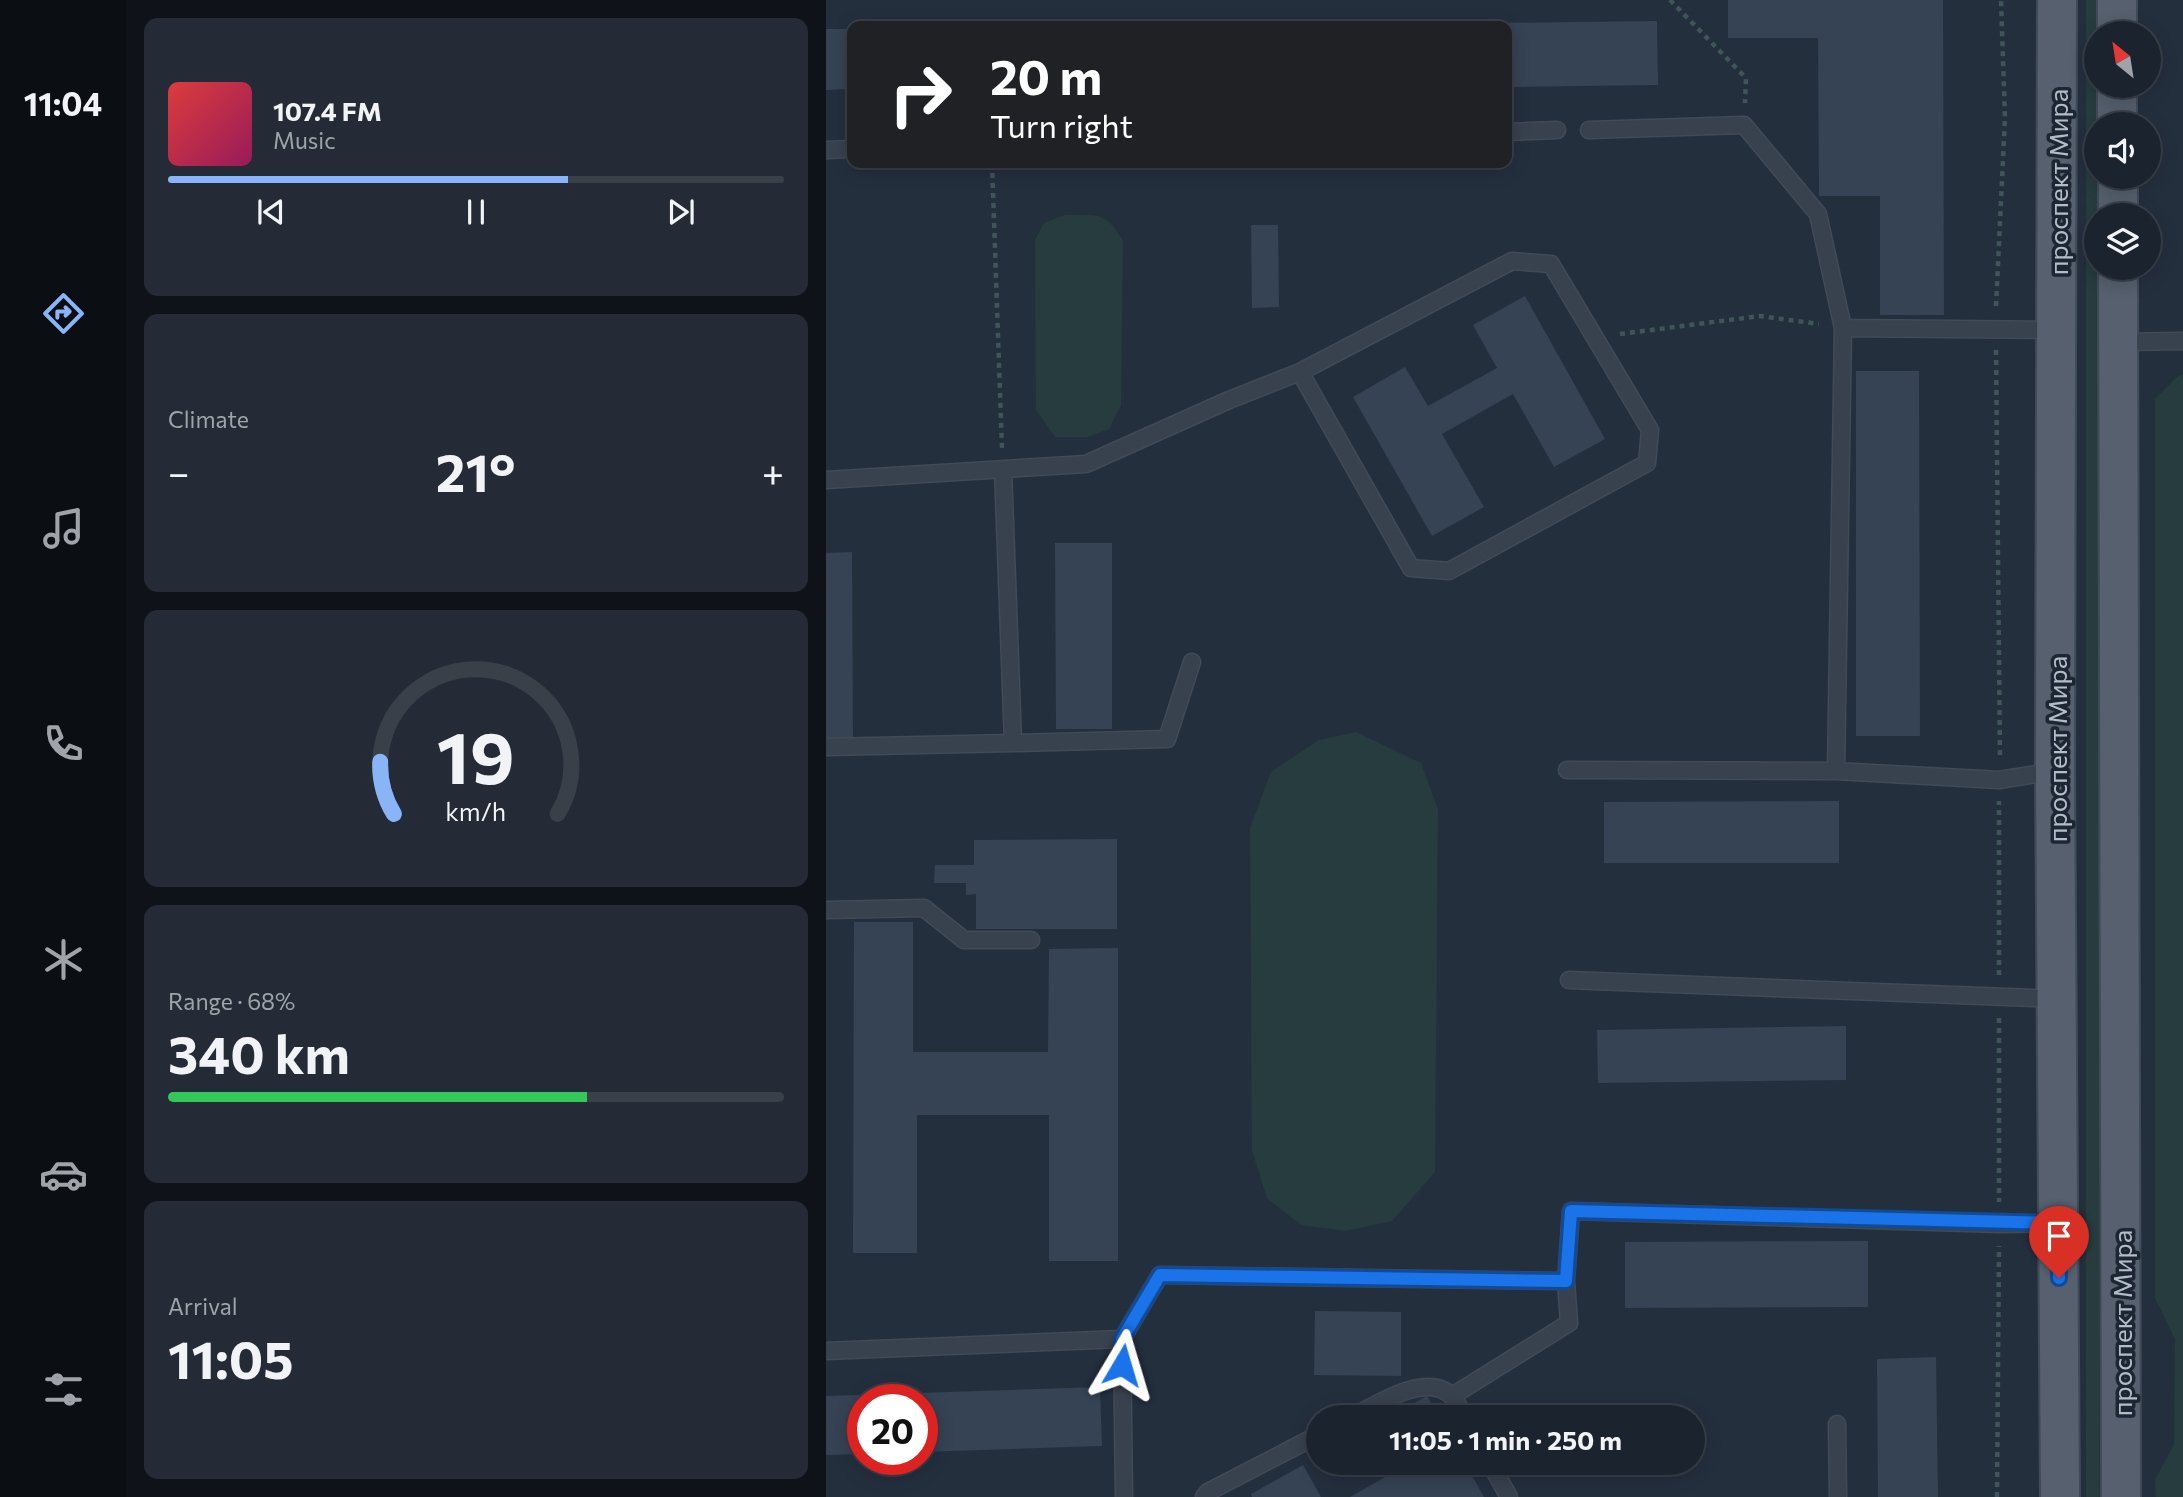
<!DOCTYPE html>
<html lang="en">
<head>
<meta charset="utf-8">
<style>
	:root { --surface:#1b232e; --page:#242b36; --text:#f1f3f6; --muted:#a0a4aa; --line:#39404a; --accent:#8ab4f8 }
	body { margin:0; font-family:Commissioner,sans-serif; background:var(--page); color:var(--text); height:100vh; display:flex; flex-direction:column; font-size:26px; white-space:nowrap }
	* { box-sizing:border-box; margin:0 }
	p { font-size:23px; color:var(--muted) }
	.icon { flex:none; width:38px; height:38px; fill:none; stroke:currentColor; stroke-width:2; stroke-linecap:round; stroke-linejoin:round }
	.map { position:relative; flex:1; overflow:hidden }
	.drawer { display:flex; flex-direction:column; gap:18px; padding:18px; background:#0f1319; width:700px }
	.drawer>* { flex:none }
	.hud { position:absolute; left:21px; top:21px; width:665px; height:147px; border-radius:14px; box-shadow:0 4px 18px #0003,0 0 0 2px var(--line); background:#202124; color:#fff; overflow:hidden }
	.needle { width:46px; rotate:330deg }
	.buttons { position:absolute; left:1258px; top:21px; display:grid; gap:14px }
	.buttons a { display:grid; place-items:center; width:77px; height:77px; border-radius:50%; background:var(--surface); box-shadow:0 4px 18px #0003,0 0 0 2px var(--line); font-size:35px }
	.speed { position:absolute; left:21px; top:1384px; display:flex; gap:14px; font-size:35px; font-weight:700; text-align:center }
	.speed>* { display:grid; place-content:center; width:91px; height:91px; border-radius:50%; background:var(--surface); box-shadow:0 4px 18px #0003,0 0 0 2px var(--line); line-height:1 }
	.speed .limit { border:10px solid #d22; background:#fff; color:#111 }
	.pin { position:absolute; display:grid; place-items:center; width:60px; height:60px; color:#fff; margin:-72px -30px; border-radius:50% 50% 50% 0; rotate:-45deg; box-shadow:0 0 7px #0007 }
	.pin .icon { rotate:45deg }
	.me { position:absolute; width:77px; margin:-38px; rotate:7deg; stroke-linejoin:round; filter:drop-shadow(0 0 5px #0008) }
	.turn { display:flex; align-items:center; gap:24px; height:147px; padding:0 28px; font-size:32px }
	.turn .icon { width:91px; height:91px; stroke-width:2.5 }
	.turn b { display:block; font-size:49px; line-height:60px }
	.big { font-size:52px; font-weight:700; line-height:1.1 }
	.drawer .tile { flex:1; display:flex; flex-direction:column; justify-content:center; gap:10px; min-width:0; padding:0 24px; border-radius:14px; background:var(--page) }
	.drawer .dial { align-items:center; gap:0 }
	.dial svg { height:182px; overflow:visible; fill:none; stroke:var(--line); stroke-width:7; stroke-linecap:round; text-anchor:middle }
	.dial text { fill:var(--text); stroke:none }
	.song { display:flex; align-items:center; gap:21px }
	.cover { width:84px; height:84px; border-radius:10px; background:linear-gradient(135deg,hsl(0 70% 55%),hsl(330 70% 35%)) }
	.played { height:7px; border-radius:4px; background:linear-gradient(90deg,var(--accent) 65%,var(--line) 65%) }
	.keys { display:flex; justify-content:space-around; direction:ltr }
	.heat { display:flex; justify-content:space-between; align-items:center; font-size:38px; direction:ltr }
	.charge { height:10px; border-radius:5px; background:linear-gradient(90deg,#34c759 68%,var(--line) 0) }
	.trip { position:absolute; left:480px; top:1405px; width:399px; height:70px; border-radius:35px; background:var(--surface); box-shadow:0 4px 18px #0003,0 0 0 2px var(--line); font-weight:700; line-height:70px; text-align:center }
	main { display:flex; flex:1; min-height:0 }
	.menu { display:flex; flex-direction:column; width:126px; justify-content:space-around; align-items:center; background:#0b0e12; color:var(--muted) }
	.menu .icon { width:49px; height:49px }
	.menu .current { color:var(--accent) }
	.menu b { font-size:32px; color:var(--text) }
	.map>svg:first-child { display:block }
	.green { fill:#263c3f }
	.building { fill:#364354 }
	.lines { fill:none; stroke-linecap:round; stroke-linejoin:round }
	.service-casing { stroke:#414a57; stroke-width:19 }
	.primary-casing { stroke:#414a57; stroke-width:42 }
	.path { stroke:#3f5557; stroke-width:4.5; stroke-dasharray:5 5; stroke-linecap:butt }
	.service { stroke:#38414e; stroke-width:16 }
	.primary { stroke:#56606e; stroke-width:38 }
	.route-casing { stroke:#114b97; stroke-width:18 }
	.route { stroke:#1a73e8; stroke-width:12 }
	.labels { text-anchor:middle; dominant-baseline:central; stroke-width:7; stroke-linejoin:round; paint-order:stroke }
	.street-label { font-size:26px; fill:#b4bcc9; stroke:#1d2633 }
</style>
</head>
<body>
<main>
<nav class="menu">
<b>11:04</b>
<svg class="icon current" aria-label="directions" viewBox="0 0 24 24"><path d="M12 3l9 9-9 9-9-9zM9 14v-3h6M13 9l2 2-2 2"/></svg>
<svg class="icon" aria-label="music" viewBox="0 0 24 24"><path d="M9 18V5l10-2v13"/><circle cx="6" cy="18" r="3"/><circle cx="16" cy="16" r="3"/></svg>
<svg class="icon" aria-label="phone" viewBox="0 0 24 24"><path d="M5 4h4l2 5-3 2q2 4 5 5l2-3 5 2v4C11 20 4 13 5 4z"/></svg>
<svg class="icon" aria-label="climate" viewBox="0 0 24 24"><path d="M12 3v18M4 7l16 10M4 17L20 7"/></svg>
<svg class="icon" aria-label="car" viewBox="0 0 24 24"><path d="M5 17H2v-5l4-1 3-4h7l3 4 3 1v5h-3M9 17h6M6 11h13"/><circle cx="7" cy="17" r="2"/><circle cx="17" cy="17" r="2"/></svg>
<svg class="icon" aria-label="filters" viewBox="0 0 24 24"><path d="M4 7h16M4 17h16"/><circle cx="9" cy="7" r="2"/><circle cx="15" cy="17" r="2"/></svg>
</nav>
<section class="drawer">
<div class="tile">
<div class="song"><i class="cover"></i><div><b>107.4 FM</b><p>Music</p></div></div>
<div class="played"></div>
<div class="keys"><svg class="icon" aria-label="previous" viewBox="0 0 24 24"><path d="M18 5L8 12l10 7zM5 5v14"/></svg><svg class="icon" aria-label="pause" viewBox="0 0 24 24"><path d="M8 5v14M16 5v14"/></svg><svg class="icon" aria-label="next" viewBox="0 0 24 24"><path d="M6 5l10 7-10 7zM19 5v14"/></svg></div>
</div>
<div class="tile"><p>Climate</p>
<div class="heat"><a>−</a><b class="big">21°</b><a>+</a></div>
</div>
<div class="tile dial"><svg viewBox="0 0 100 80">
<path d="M14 69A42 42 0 1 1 86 69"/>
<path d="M14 69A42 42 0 0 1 8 46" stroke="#8ab4f8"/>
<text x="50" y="56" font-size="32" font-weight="700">19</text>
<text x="50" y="72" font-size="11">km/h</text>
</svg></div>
<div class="tile"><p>Range · 68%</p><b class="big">340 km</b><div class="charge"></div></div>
<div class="tile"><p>Arrival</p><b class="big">11:05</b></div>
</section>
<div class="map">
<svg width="1357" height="1497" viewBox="0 0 1357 1497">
	<rect width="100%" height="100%" fill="#242f3e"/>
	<path class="green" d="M1260 0H1274V33H1270V86H1274V124H1270V177H1274V215H1270V268H1274L1273 1497H1260Z
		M239 215C270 215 280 211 297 241L295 405 283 429 262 437H229L210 410 209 240 218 223Z
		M1357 375V1497H1330L1329 1479 1348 1445 1349 1339 1329 1298V399L1352 376Z
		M530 732 595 763 612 809 609 1172 566 1221 519 1231 475 1225 441 1198 426 1150 424 828 445 772 493 740Z"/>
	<path class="building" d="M902 0H1117L1118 315H1054V196H993L992 38H902Z
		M831 21 832 85 681 87V26H586V24Z
		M0 29H26V89L0 90Z
		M425 225H452L453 307 426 308Z
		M699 296 779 439 728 467 687 394 616 434 658 507 606 536 527 397 579 367 602 406 671 368 647 325Z
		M1030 371H1093L1094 736H1030Z
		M229 543H286V729H230Z
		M26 552 27 744H0V553Z
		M1013 801V863H778V802Z
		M291 839V929H150V894L140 895V883H108L109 865H148V840Z
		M28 922H87V1052H222L223 949 292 948V1261H223V1115H91V1253H27Z
		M1020 1026V1080L772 1083 771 1030Z
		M1042 1241V1307L799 1308V1242Z
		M489 1311 575 1312V1376L488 1375Z
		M1110 1357 1112 1497H1052L1051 1359Z
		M274 1387 276 1446 96 1452V1400H37V1454L0 1455V1396Z
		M601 1396 613 1418H562Z
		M563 1463H639L658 1497H524L568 1472Z
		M477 1465 495 1497H426L425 1494Z"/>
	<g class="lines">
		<g class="service-casing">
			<path id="service" d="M763 130 918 125 992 214 1017 328 1010 771
				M681 132 731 130
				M0 150 26 149
				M1017 328 1230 330
				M1293 342 1357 341
				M0 480 260 464 403 400 474 372 686 261 725 264 824 430 821 463 623 571 585 568 474 372
				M187 743 341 739 366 662
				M0 747 187 743 177 469
				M741 770 1010 771 1173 780 1229 771
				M0 910 98 908 138 940H205
				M743 980 1231 999
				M296 1339 298 1497
				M0 1351 296 1339 334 1275 740 1281 745 1211 1173 1224 1232 1223
				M626 1396 743 1323 740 1281
				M525 1418C549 1405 604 1369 627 1398 632 1403 635 1411 638 1418
				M1011 1424 1012 1497
				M664 1463 683 1497
				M378 1497 382 1492 492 1435"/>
		</g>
		<g class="primary-casing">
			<path id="primary" d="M1231 0 1229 771 1234 1497
				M1291 33V0
				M1291 86V124
				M1292 177V215
				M1292 268 1295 1497"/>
		</g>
		<path class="path" d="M844 0 920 78 919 103
			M166 163 176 449
			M1170 306 1179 118 1175 0
			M794 334 934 316 993 324
			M1170 350 1174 758
			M1173 975V801
			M1173 1018V1202
			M1171 1497 1173 1246"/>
		<use href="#service" class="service"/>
		<use href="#primary" class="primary"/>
	</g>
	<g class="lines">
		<g class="route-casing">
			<path id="route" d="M296 1365V1339L334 1275 740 1281 745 1211 1232 1223 1233 1278"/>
		</g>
		<use href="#route" class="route"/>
	</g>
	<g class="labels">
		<g class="street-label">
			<text transform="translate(1231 182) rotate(-90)">проспект Мира</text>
			<text transform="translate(1230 749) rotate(-90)">проспект Мира</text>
			<text transform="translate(1295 1323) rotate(-90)">проспект Мира</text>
		</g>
	</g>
</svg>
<div class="buttons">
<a><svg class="needle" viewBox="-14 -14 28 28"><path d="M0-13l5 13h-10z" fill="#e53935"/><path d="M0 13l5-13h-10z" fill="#a0a4aa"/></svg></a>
<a><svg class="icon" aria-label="sound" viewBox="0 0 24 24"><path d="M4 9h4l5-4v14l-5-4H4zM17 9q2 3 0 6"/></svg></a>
<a><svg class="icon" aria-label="layers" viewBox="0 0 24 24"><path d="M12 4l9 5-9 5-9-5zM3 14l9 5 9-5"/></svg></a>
</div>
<div class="speed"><div class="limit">20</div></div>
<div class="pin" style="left:1233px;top:1278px;background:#d93025"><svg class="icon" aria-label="arrive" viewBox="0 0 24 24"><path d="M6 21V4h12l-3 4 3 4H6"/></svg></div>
<svg class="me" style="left:296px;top:1365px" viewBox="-20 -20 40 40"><path d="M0-17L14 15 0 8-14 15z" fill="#1a73e8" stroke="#fff" stroke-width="4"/></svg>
<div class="trip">11:05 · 1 min · 250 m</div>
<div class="hud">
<div class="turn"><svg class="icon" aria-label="right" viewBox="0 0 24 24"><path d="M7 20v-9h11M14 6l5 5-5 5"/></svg><div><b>20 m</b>Turn right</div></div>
</div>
</div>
</main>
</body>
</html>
